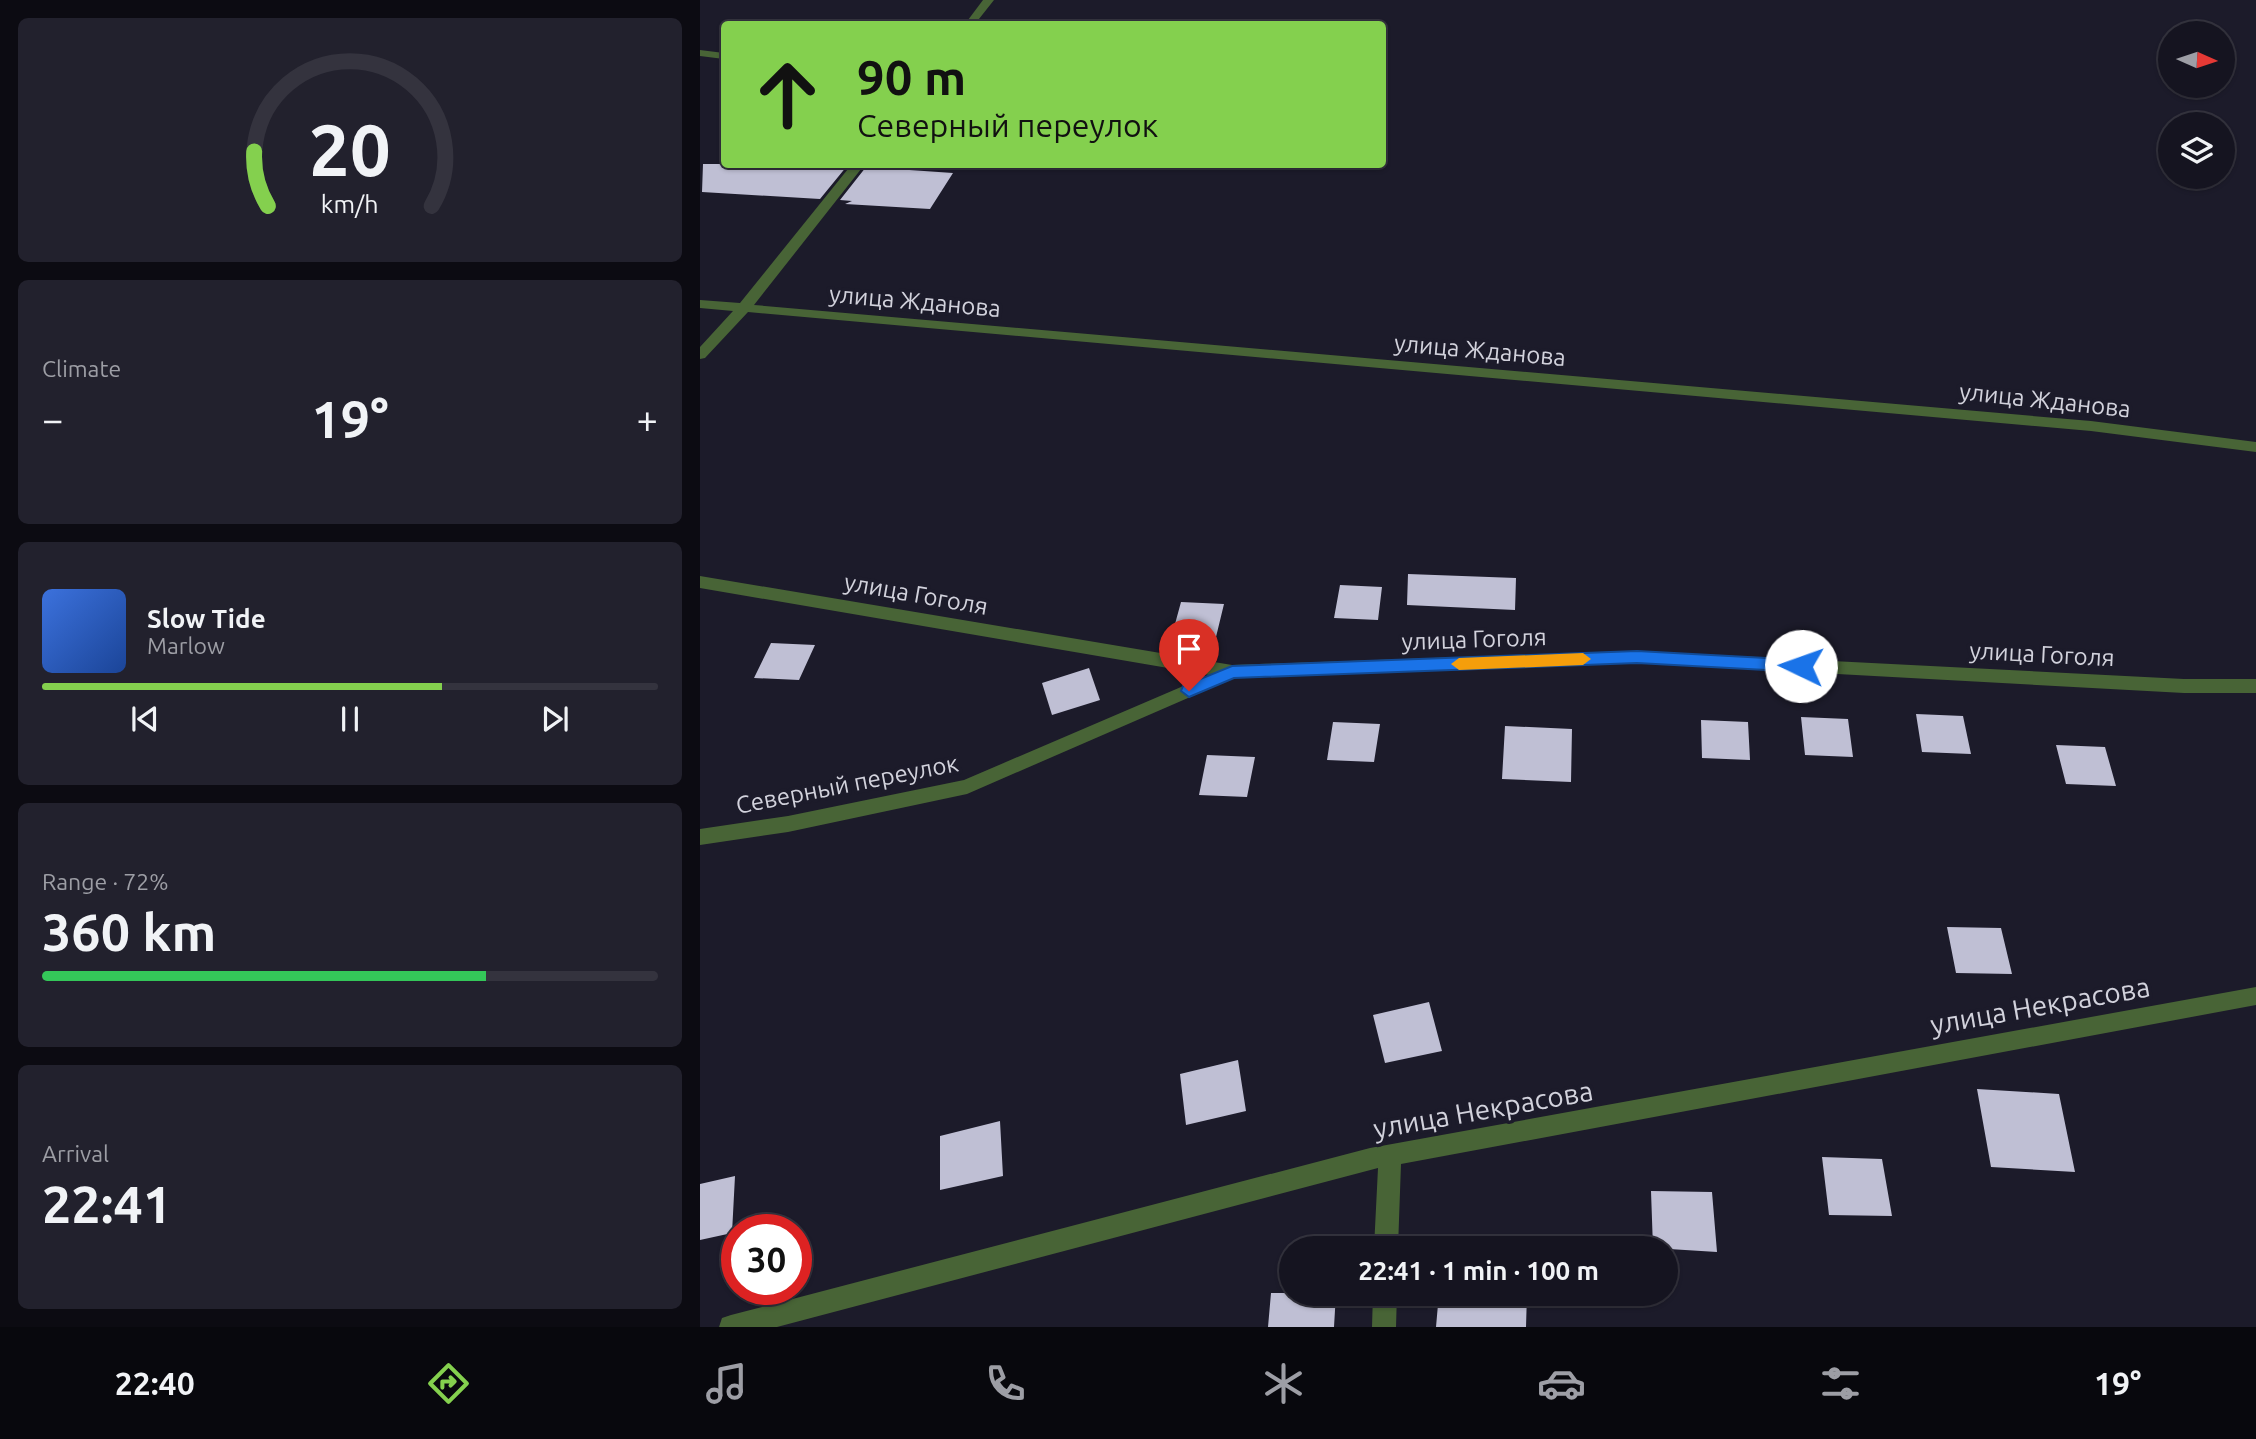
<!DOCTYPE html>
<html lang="en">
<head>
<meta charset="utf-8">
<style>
	:root { --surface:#151420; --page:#22212d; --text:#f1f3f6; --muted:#9d9ea5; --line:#34333e; --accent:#84d04e }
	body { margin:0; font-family:Ubuntu,sans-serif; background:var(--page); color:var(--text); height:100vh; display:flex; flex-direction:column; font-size:26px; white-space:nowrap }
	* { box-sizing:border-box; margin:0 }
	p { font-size:23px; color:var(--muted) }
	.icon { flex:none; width:38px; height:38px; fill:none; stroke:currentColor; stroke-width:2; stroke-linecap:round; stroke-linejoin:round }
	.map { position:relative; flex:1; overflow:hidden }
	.details { display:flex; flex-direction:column; gap:18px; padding:18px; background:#0c0b12; width:700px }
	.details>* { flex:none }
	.top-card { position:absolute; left:21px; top:21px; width:665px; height:147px; border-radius:7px; box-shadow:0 2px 5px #0004,0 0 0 2px var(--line); background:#84d04e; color:#111; overflow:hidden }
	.needle { width:46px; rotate:93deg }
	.tools { position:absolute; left:1458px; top:21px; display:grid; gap:14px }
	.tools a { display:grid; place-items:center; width:77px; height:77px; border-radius:50%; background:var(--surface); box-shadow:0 2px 5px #0004,0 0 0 2px var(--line); font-size:35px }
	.speed { position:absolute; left:21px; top:1214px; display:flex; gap:14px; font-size:35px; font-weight:700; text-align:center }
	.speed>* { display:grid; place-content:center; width:91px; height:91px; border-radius:50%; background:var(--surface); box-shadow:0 2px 5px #0004,0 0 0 2px var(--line); line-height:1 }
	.speed .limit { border:10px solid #d22; background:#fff; color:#111 }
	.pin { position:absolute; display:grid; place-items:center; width:60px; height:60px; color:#fff; margin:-72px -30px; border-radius:50% 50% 50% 0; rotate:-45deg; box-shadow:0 0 7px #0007 }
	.pin .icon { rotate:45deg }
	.me { position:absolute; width:77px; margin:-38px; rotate:273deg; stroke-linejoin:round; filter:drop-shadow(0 0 5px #0008) }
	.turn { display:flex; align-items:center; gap:24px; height:147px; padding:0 21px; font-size:32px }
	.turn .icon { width:91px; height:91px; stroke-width:2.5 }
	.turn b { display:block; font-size:49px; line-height:60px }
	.big { font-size:52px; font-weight:600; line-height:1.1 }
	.details .widget { flex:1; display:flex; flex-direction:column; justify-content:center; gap:10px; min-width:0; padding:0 24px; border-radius:10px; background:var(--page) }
	.details .dial { align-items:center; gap:0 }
	.dial svg { height:182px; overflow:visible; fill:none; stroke:var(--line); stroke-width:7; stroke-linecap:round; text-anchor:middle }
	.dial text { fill:var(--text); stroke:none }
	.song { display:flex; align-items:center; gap:21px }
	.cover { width:84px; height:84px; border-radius:10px; background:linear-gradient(135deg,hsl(220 70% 55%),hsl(220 70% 35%)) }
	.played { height:7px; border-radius:4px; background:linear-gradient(90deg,var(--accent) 65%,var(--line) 65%) }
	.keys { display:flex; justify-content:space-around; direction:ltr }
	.heat { display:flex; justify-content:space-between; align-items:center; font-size:38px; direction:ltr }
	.charge { height:10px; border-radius:5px; background:linear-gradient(90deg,#34c759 72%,var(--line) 0) }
	.trip { position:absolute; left:579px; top:1236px; width:399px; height:70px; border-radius:35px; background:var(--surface); box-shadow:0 2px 5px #0004,0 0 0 2px var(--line); font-weight:600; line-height:70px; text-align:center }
	.tab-bar { display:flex; height:112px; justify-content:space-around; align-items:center; background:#08080d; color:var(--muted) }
	.tab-bar .icon { width:49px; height:49px }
	.tab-bar .selected { color:var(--accent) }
	.tab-bar b { font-size:32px; color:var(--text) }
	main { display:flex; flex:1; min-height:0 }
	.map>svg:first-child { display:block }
	.building { fill:#bfbfd4 }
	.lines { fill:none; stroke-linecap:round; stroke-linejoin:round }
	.minor { fill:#486436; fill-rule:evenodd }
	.route { fill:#1a73e8; stroke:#114b97; stroke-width:2 }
	.slow { fill:#f59e0b }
	.labels { text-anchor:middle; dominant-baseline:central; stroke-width:7; stroke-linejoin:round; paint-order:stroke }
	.street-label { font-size:24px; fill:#d2d2dc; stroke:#1c1b2a }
	.near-street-label { font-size:28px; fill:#d2d2dc; stroke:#1c1b2a }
</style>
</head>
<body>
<main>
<section class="details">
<div class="widget dial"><svg viewBox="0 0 100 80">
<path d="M14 69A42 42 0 1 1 86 69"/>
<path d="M14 69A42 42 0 0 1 8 45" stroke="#84d04e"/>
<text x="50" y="56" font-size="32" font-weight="700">20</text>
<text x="50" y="72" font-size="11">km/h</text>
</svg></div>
<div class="widget"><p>Climate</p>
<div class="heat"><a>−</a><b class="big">19°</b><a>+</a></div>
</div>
<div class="widget">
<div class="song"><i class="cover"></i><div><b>Slow Tide</b><p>Marlow</p></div></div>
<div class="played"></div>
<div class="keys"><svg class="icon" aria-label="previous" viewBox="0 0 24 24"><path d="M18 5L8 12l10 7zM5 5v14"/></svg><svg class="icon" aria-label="pause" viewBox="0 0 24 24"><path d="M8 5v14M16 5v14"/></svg><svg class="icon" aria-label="next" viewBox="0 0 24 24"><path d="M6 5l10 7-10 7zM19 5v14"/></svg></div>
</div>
<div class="widget"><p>Range · 72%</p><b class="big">360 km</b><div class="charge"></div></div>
<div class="widget"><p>Arrival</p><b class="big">22:41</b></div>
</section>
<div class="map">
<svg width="1556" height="1327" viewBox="0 0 1556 1327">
	<rect width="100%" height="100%" fill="#1c1b2a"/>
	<path class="building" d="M3 164H124L147 166 120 199 2 192Z
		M166 167 253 173 230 209 145 204 152 201 140 200Z
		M708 574 816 578 815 610 707 605Z
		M640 585 682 587 678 620 634 618Z
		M481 602 524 604 516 637 472 635Z
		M71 643 115 645 99 680 54 678Z
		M389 668 400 700 352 715 342 683Z
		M1216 714 1263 716 1271 754 1222 752Z
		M1101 717 1148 719 1153 757 1105 755Z
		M1001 720 1048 722 1050 760 1002 758Z
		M633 722 680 724 674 762 627 760Z
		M805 726 872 729 871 782 802 779Z
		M1356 745 1405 747 1416 786 1366 784Z
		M507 755 555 757 547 797 499 795Z
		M1247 927 1301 928 1312 974 1256 973Z
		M729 1002 742 1051 685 1063 673 1015Z
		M538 1060 546 1111 486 1125 480 1074Z
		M1277 1089 1359 1094 1375 1172 1291 1167Z
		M300 1121 303 1176 240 1190V1136Z
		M1122 1157 1182 1159 1192 1216 1129 1215Z
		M35 1176 32 1233 0 1240V1184Z
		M951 1191 1012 1192 1017 1252 953 1248Z
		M571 1293H636L634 1327H568Z
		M739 1293H827L826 1327H736Z"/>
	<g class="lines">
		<path class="minor" d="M283 0H294L275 24H265Z
			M0 50 24 53V59L0 56Z
			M152 164H165L54 305 1391 421 1556 442V452L1391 431 48 312 5 358 0 359V347L33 311 0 308V300L40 303Z
			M0 576 532 665 937 651 1484 679H1556V693H1484L937 663 534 678 267 794 88 832 0 845V829L88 816 264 780 509 675 0 588Z
			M1556 987V1005L701 1164 698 1248H674L678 1168 77 1327H19L22 1318 31 1315 670 1148Z
			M673 1293H697L696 1327H672Z"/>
	</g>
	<path class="route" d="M937 651 1101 660 1109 666 1101 672 937 663 534 678 489 697 481 691 483 686 532 666Z"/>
	<path class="slow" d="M883 653 891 659 883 665 759 670 751 664 759 658Z"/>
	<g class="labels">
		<g class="street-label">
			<text transform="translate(215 301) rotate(5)">улица Жданова</text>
			<text transform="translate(780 350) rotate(5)">улица Жданова</text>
			<text transform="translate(1345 400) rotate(6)">улица Жданова</text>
			<text transform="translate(216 594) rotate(10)">улица Гоголя</text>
			<text transform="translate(774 639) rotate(-2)">улица Гоголя</text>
			<text transform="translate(1342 654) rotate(3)">улица Гоголя</text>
			<text transform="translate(147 784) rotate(-11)">Северный переулок</text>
		</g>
		<g class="near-street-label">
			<text transform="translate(1340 1005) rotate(-10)">улица Некрасова</text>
			<text transform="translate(783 1109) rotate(-10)">улица Некрасова</text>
		</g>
	</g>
</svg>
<div class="tools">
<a><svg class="needle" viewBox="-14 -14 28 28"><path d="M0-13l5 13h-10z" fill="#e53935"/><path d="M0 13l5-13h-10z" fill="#9d9ea5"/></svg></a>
<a><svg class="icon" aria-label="layers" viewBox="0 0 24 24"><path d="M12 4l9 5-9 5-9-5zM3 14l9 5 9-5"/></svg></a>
</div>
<div class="speed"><div class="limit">30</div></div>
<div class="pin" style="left:489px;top:691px;background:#d93025"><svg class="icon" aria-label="arrive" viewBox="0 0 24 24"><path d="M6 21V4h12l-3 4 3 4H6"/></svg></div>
<svg class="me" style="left:1101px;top:666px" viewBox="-20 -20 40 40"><circle r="19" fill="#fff"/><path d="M0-13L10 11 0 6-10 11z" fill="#1a73e8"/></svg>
<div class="trip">22:41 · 1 min · 100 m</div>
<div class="top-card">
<div class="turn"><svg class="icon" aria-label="ahead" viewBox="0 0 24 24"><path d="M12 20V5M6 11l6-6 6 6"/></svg><div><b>90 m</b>Северный переулок</div></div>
</div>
</div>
</main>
<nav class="tab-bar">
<b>22:40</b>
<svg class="icon selected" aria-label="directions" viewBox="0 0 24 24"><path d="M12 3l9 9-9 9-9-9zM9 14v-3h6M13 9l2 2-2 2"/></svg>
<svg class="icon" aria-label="music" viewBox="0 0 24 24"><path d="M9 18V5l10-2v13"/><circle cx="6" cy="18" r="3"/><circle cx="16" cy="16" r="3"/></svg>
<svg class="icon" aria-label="phone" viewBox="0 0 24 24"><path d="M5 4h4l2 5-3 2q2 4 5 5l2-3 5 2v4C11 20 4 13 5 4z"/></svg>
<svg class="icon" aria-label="climate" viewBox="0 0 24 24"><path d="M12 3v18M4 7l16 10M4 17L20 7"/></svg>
<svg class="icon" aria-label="car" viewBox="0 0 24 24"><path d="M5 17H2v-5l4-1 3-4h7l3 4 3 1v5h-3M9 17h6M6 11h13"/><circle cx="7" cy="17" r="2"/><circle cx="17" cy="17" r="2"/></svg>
<svg class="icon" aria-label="filters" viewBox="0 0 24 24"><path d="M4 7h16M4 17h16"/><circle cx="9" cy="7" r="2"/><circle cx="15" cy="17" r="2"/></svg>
<b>19°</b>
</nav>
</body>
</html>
